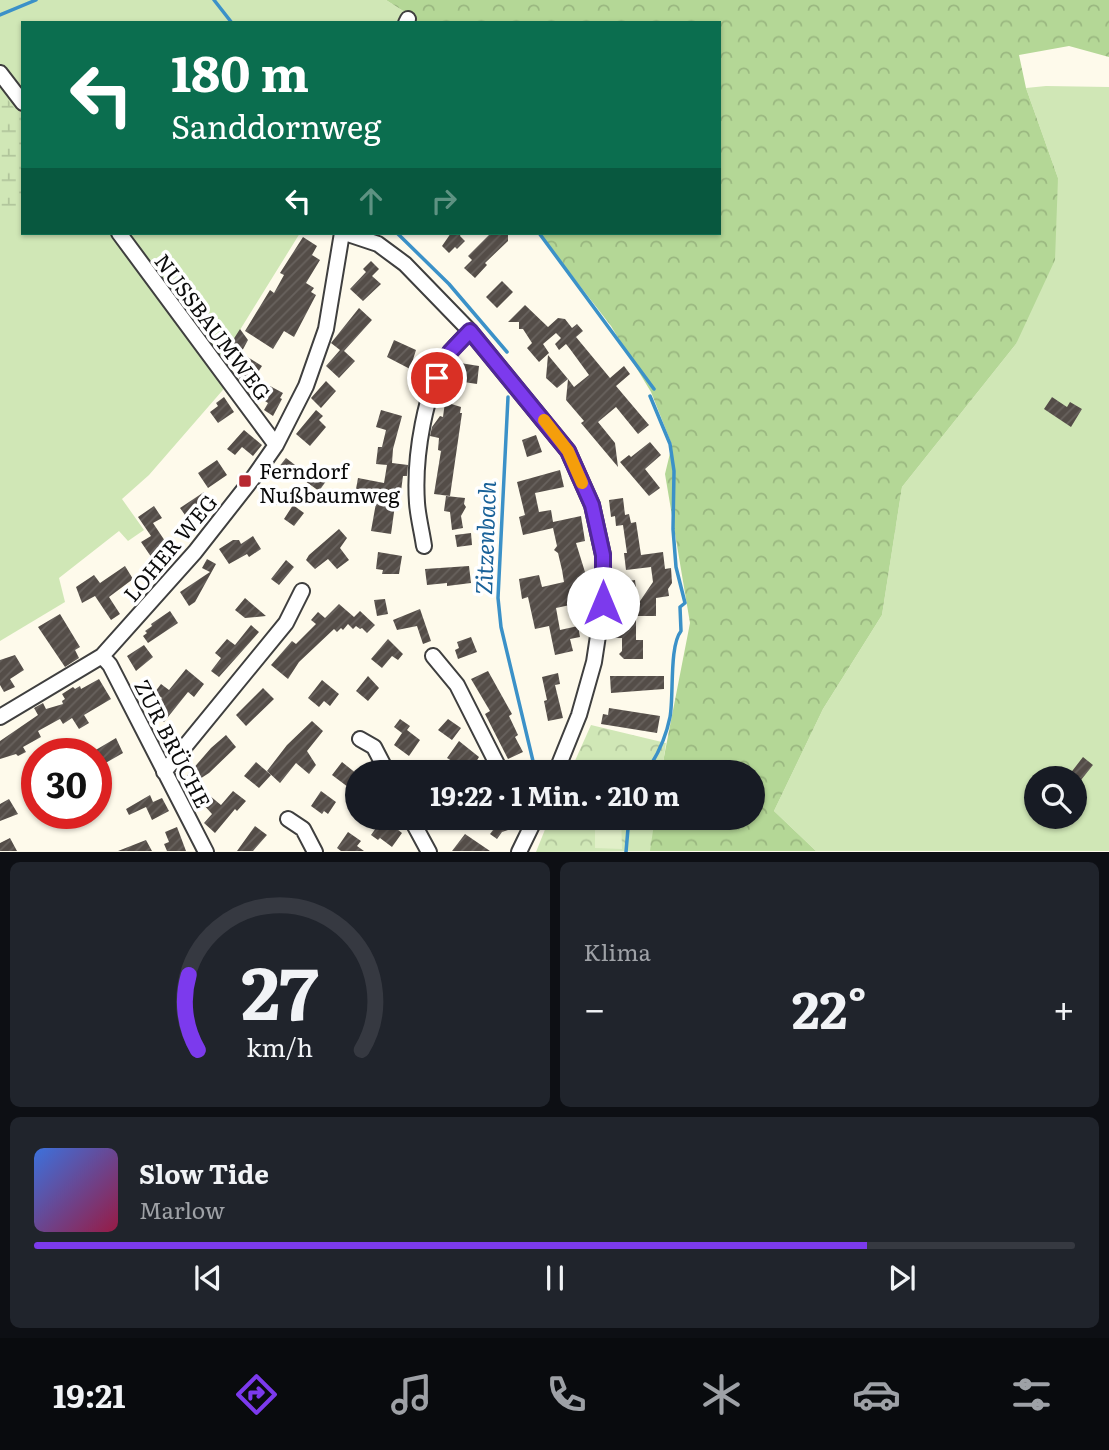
<!DOCTYPE html>
<html lang="de">
<head>
<meta charset="utf-8">
<style>
	:root { --surface:#171b24; --page:#20242c; --text:#f1f3f6; --muted:#9ea1a6; --line:#363941; --accent:#7c3aed }
	body { margin:0; font-family:Literata,serif; background:var(--page); color:var(--text); height:100vh; display:flex; flex-direction:column; font-size:26px; white-space:nowrap }
	* { box-sizing:border-box; margin:0 }
	p { font-size:23px; color:var(--muted) }
	.icon { flex:none; width:38px; height:38px; fill:none; stroke:currentColor; stroke-width:2; stroke-linecap:round; stroke-linejoin:round }
	.map { position:relative; height:852px; overflow:hidden }
	.sheet { display:flex; flex-direction:column; gap:10px; padding:10px; background:#0d0f14; flex:1 }
	.sheet>* { flex:none }
	.hud { position:absolute; left:21px; top:21px; width:700px; height:214px; border-radius:0px; box-shadow:0 2px 5px #0004; background:#0b6e4f; color:#fff; overflow:hidden }
	.controls { position:absolute; left:1024px; top:766px; display:grid; gap:14px }
	.controls a { display:grid; place-items:center; width:63px; height:63px; border-radius:50%; background:var(--surface); box-shadow:0 2px 5px #0004; font-size:35px }
	.speed { position:absolute; left:21px; top:738px; display:flex; gap:14px; font-size:35px; font-weight:700; text-align:center }
	.speed>* { display:grid; place-content:center; width:91px; height:91px; border-radius:50%; background:var(--surface); box-shadow:0 2px 5px #0004; line-height:1 }
	.speed .limit { border:10px solid #d22; background:#fff; color:#111 }
	.pin { position:absolute; display:grid; place-items:center; width:60px; height:60px; color:#fff; margin:-30px; border:4px solid #fff; border-radius:50%; box-shadow:0 2px 7px #0007 }
	.me { position:absolute; width:77px; margin:-38px; rotate:0deg; stroke-linejoin:round; filter:drop-shadow(0 0 5px #0008) }
	.turn { display:flex; align-items:center; gap:24px; height:147px; padding:0 35px; font-size:32px }
	.turn .icon { width:91px; height:91px; stroke-width:2.5 }
	.turn b { display:block; font-size:49px; line-height:60px }
	.lanes { display:flex; align-items:center; height:66px; padding:0 35px; background:#0003; justify-content:center; gap:35px; direction:ltr }
	.lanes .off { opacity:.35 }
	.big { font-size:52px; font-weight:700; line-height:1.1 }
	.sheet .tile { flex:1; display:flex; flex-direction:column; justify-content:center; gap:10px; min-width:0; padding:0 24px; border-radius:10px; background:var(--page) }
	.sheet .dial { align-items:center; gap:0 }
	.dial svg { height:182px; overflow:visible; fill:none; stroke:var(--line); stroke-width:7; stroke-linecap:round; text-anchor:middle }
	.dial text { fill:var(--text); stroke:none }
	.song { display:flex; align-items:center; gap:21px }
	.cover { width:84px; height:84px; border-radius:10px; background:linear-gradient(135deg,hsl(220 70% 55%),hsl(340 70% 35%)) }
	.played { height:7px; border-radius:4px; background:linear-gradient(90deg,var(--accent) 80%,var(--line) 80%) }
	.keys { display:flex; justify-content:space-around; direction:ltr }
	.heat { display:flex; justify-content:space-between; align-items:center; font-size:38px; direction:ltr }
	.sheet .tiles { flex:1; display:grid; gap:10px; grid-template-columns:1fr 1fr }
	.tile:last-child { grid-column:span 2 }
	.trip { position:absolute; left:345px; top:760px; width:420px; height:70px; border-radius:35px; background:var(--surface); box-shadow:0 2px 5px #0004; font-weight:700; line-height:70px; text-align:center }
	.menu { display:flex; height:112px; justify-content:space-around; align-items:center; background:#090b0e; color:var(--muted) }
	.menu .icon { width:49px; height:49px }
	.menu .on { color:var(--accent) }
	.menu b { font-size:32px; color:var(--text) }
	.map>svg:first-child { display:block }
	.grass { fill:#d0e7b6; fill-rule:evenodd }
	.forest { fill:url(#forest-crowns) }
	.wetland { fill:url(#wetland-marsh) }
	.park { fill:url(#park-crowns) }
	.pitch { fill:#e1efc8 }
	.lines { fill:none; stroke-linecap:round; stroke-linejoin:round }
	.stream { stroke:#3b91c8; stroke-width:3.5 }
	.building { fill:url(#building-hatch) }
	.minor-casing { stroke:#3f3f3f; stroke-width:18 }
	.minor { stroke:#fff; stroke-width:14 }
	.route-casing { stroke:#51269a; stroke-width:18 }
	.route { stroke:#7c3aed; stroke-width:12 }
	.slow { stroke:#f59e0b; stroke-width:12 }
	.poi-dot { fill:#b72930; stroke:#fff; stroke-width:2.5 }
	.labels { text-anchor:middle; dominant-baseline:central; stroke-width:7; stroke-linejoin:round; paint-order:stroke }
	.street-label { font-size:21px; fill:#0c0c0c; stroke:#fff }
	.poi-label { font-size:21px; fill:#0c0c0c; stroke:#fff; text-anchor:start }
	.water-label { font-size:23px; font-style:italic; fill:#1a6299; stroke:#fff }
</style>
</head>
<body>
<div class="map">
<svg width="1109" height="852" viewBox="0 0 1109 852">
	<defs>
		<pattern id="forest-crowns" width="20" height="18" patternUnits="userSpaceOnUse" patternTransform="scale(1.75)"><rect width="20" height="18" fill="#b4d796"/><path d="M2 6a3 3 0 1 1 6 0M12 15a3 3 0 1 1 6 0" fill="none" stroke="#9ab780"/></pattern>
		<pattern id="wetland-marsh" width="20" height="14" patternUnits="userSpaceOnUse" patternTransform="scale(1.75)"><rect width="20" height="14" fill="#d0e7b6"/><path d="M1 5h8M5 5V1M11 12h8M15 12V8" fill="none" stroke="#b1c59b"/></pattern>
		<pattern id="park-crowns" width="20" height="18" patternUnits="userSpaceOnUse" patternTransform="scale(1.75)"><rect width="20" height="18" fill="#d0e7b6"/><path d="M2 6a3 3 0 1 1 6 0M12 15a3 3 0 1 1 6 0" fill="none" stroke="#b1c59b"/></pattern>
		<pattern id="building-hatch" width="6" height="6" patternUnits="userSpaceOnUse" patternTransform="scale(1.75)"><rect width="6" height="6" fill="#544d48"/><path d="M-1 1l2-2M0 6l6-6M5 7l2-2" fill="none" stroke="#68625e"/></pattern>
	</defs>
	<rect width="100%" height="100%" fill="#fefaeb"/>
	<path class="grass" d="M0 0H386L408 14 402 23H23V233H300L222 359 235 376 149 475 122 499 144 530 128 541 119 531 59 578 65 602 0 641Z
		M1046 86 1109 87V851H816L774 811 823 709 882 615 902 487 1016 344 1058 178 1026 88ZM1036 779H1074V817H1036Z"/>
	<path class="forest" d="M386 0H1109V57L1069 46 1019 55 1026 88 1058 178 1055 260 1016 344 902 487 882 615 823 709 774 811 816 851H646L653 817H752V772H661L690 623 665 474 672 445 651 392 611 326 539 233H719V23H413L408 14Z"/>
	<path class="wetland" d="M0 90 23 119V210L0 224Z"/>
	<path class="park" d="M591 725 666 743 662 772H570Z
		M550 817H655L650 851 536 852Z"/>
	<path class="pitch" d="M595 817H621L622 849 595 848Z"/>
	<g class="lines">
		<path class="stream" d="M214 0 232 23
			M0 15 36 0
			M397 233 449 284 507 352
			M539 233 654 389
			M508 397 498 598 501 627 533 761
			M646 772C658 755 666 737 670 717 674 696 669 646 681 631L680 607 685 603 676 567 673 529 674 471 670 444 650 396
			M626 852 629 817"/>
	</g>
	<path class="building" d="M451 233H461L460 236 465 241 457 249 455 247 449 253 442 246Z
		M491 233 508 235V241L485 263 487 265 475 278 464 268 472 260 468 256Z
		M303 237 317 246 312 255 320 260 306 283 314 288 311 292 316 295 294 337 284 331 273 349 245 331 270 290 274 293 284 275 280 273Z
		M371 261 379 269 372 276 381 284 363 301 350 289 366 272 363 269Z
		M502 281 513 292 497 308 486 297Z
		M525 305 548 327 558 318 565 319 572 328 577 324 583 331 576 337 610 378 624 366 630 374 616 386 649 425 638 434 616 407 598 422 615 443 618 467 581 423 584 421 566 400 568 379 574 387 589 375 570 349 566 344 559 350 555 344 561 338 556 333 543 344 549 353 539 362 527 348 532 343 523 329H519V322H508Z
		M359 308 372 320 344 351 355 361 339 378 326 366 340 350 331 343Z
		M240 329 248 340 241 353 262 366 251 383 245 380 240 381 233 364 227 360 231 354 226 351Z
		M394 340 416 350 410 369 387 357Z
		M548 355 568 379 557 388 546 378Z
		M460 363 479 366 477 384 457 381Z
		M326 381 336 391 321 408 311 398Z
		M270 386 283 393 280 398 282 399 273 416 264 410 268 403 262 399Z
		M224 397 234 412 218 423 210 412 218 406 216 403Z
		M1052 397 1067 407 1070 402 1082 409 1071 427 1044 409Z
		M445 402 461 407 460 413H462L450 496 434 494 441 451 438 450 439 438 430 436 432 427 440 416 443 417Z
		M316 410 323 416 319 420 326 427 310 446 296 434Z
		M381 410 402 416 393 449 392 463 408 465 407 476H403L399 506 395 505 391 534 371 531 376 503 354 500 358 478 384 483 387 465 376 464 378 447H382L386 430 376 427Z
		M244 430 262 445 253 456 242 447 235 455 227 449Z
		M536 435 542 452 527 457 522 440Z
		M650 442 661 455 645 469 660 488 649 496 620 462 629 455 631 457Z
		M286 458 299 468 292 478 278 468Z
		M217 460 227 475 208 488 198 473Z
		M314 467 329 477 319 491 305 481Z
		M560 470 564 487 535 493 539 512 551 510 553 522 581 516 585 541 576 543 589 585 580 587 584 602 556 608 560 630 578 626 580 637 570 639 573 651 555 655 549 626 535 629 528 597 522 599 519 579 539 575 542 587 564 582 562 570 558 553 554 550 557 546 553 528 523 535 519 517 525 515 517 482Z
		M266 485 283 497 291 503 269 506V503L259 496Z
		M204 492 213 505 190 522 180 508Z
		M446 496 465 498 464 504 466 507 461 516 463 528 452 530 450 512 444 511Z
		M623 498 625 515 629 514 631 523 636 522 641 555 663 552 665 569 671 568 672 583 668 589 669 596 656 598V616H636V640H643V659H624L619 654 622 651V638H611V628H619V611H625L621 582 635 580 638 604 653 582 651 567 626 570 624 553H627L623 525 616 526 615 516 611 517 609 500Z
		M293 505 304 513 294 526 284 519Z
		M154 506 162 518 153 523 169 547 162 552 166 558 156 564 141 542 151 536 138 517Z
		M339 529 347 538 340 548 349 560 337 569 328 559 315 569 306 560 309 555Z
		M471 533 472 545 457 547 455 535Z
		M253 536 261 549 249 557 247 554 229 564 219 549 233 540H239L241 544Z
		M378 552 402 556 399 574H382L383 570 376 569Z
		M207 559 216 564 195 602 189 606 180 592 210 572 202 568Z
		M286 560 294 567 279 585 271 579Z
		M125 566 133 579 109 597 120 614 111 620 95 596 82 603 76 587 94 575 100 583Z
		M469 566 471 583 447 586V583L427 585 425 569Z
		M245 598 266 616 245 618 235 610Z
		M385 599 388 614 377 616 374 600Z
		M339 604 354 617 360 611 375 625 367 633 362 628 360 629 356 626 353 629 348 624 343 630 341 628 337 632 334 629 299 662 288 679 271 665 292 641 296 644 316 624 311 620 318 612 325 618Z
		M420 609 431 641 423 644 417 626 397 630 393 620Z
		M170 611 178 623 148 643 143 636 147 633 145 631 152 626 151 624Z
		M60 614 80 647 75 650 79 658 65 667 38 627Z
		M251 625 259 632 219 677 211 671 221 658 215 653 227 639 235 645Z
		M471 637 477 652 458 659 455 650 459 648 457 642Z
		M388 639 403 654 398 660 392 656 382 668 371 659Z
		M144 645 153 657 136 671 127 656Z
		M15 655 24 670 10 679 15 687 4 692 0 685V660Z
		M186 669 204 684 194 697 188 692 164 722 151 712 162 698 155 692 161 684 169 690Z
		M488 671 512 714 509 716 518 735 515 737 523 752 508 759 485 714 490 711 471 679Z
		M558 673 560 684 555 685 563 718 548 721 544 701 547 700 542 677Z
		M368 676 379 688 368 701 356 691Z
		M610 676H664V689L611 693Z
		M99 679 111 699 84 715 89 723 79 729 72 718 63 724 60 719 58 720 38 731 41 737 23 747 26 752 18 756 16 754 0 759V741L38 715 34 708 43 703 46 709 63 704 62 701 65 699 62 694 73 687 75 689 80 686 81 689Z
		M322 680 339 694 330 706 324 701 319 707 308 698Z
		M263 688 274 699 246 726 236 715Z
		M609 708 660 716 657 733 601 724 603 714 608 715Z
		M400 719 410 726 407 730 420 740 409 756 394 745 402 733 394 727Z
		M448 719 461 728 452 740 438 730Z
		M312 721 323 731 307 751 316 765 309 774 296 763 280 783 267 771 287 745Z
		M226 735 236 747 209 773 192 784 185 778 211 748Z
		M116 738 123 753 102 765 94 751Z
		M459 741 479 757 476 762 488 772H470L447 758Z
		M1083 757 1093 765 1081 780 1066 779Z
		M256 762 271 775 259 788 244 776Z
		M342 762 357 774 348 787 332 775Z
		M198 786 221 805 233 791 246 801 237 811 235 809 215 833 204 823 212 814 193 793Z
		M321 791 336 802 328 814 324 811 322 814 311 806Z
		M150 795 153 802 162 798 169 811 152 820 146 807 129 815 126 809Z
		M9 799 18 814 0 821V804Z
		M495 817H514L507 827 508 830 502 832 497 839 490 834 496 826 492 823Z
		M383 818 402 833 392 847 380 838 378 840 371 835Z
		M255 826 267 835 253 851H237Z
		M177 827 186 851H167L164 844 169 842 165 832Z
		M348 832 361 841 357 846 364 851H341L337 848Z
		M465 834 490 851H452Z
		M10 838 17 851H0V843Z
		M146 840 152 851H118Z"/>
	<g class="lines">
		<g class="minor-casing">
			<path id="minor" d="M406 23 408 19
				M0 73 23 103
				M119 233 276 445
				M345 233 378 244 405 264 470 331 568 451 592 505 603 555V603L594 662 579 715 556 772
				M424 546C422 532 418 517 417 503 414 459 424 387 451 351 457 344 464 337 470 331
				M102 656 110 665 206 852
				M433 656 457 685 501 772
				M0 717 102 656 195 552 253 478 276 445 306 386 326 329 342 233
				M360 739 374 747 387 772
				M164 772 286 623 302 591
				M410 817 429 852
				M288 819 303 829 315 852
				M519 852 536 817"/>
		</g>
		<use href="#minor" class="minor"/>
	</g>
	<g class="lines">
		<g class="route-casing">
			<path id="route" d="M437 378 450 352 470 331 568 451 592 505 603 555V603"/>
		</g>
		<use href="#route" class="route"/>
		<path class="slow" d="M544 420 568 451 582 483"/>
	</g>
	<rect class="poi-dot" x="238" y="474" width="14" height="14" rx="3.5"/>
	<g class="labels">
		<g class="street-label">
			<text transform="translate(214 326) rotate(53)">NUSSBAUMWEG</text>
			<text transform="translate(169 547) rotate(-50)">LOHER WEG</text>
			<text transform="translate(174 743) rotate(63)">ZUR BRÜCHE</text>
		</g>
		<g class="poi-label">
			<text x="259" y="469">Ferndorf<tspan x="259" dy="24">Nußbaumweg</tspan></text>
		</g>
		<g class="water-label">
			<text transform="translate(484 538) rotate(-88)">Zitzenbach</text>
		</g>
	</g>
</svg>
<div class="controls">
<a><svg class="icon" aria-label="search" viewBox="0 0 24 24"><circle cx="10" cy="10" r="6"/><path d="M15 15l6 6"/></svg></a>
</div>
<div class="speed"><div class="limit">30</div></div>
<div class="pin" style="left:437px;top:378px;background:#d93025"><svg class="icon" aria-label="arrive" viewBox="0 0 24 24"><path d="M6 21V4h12l-3 4 3 4H6"/></svg></div>
<svg class="me" style="left:603px;top:603px" viewBox="-20 -20 40 40"><circle r="19" fill="#fff"/><path d="M0-13L10 11 0 6-10 11z" fill="#7c3aed"/></svg>
<div class="trip">19:22 · 1 Min. · 210 m</div>
<div class="hud">
<div class="turn"><svg class="icon" aria-label="left" viewBox="0 0 24 24"><path d="M17 20v-9H6M10 6l-5 5 5 5"/></svg><div><b>180 m</b>Sanddornweg</div></div>
<div class="lanes"><svg class="icon" aria-label="left" viewBox="0 0 24 24"><path d="M17 20v-9H6M10 6l-5 5 5 5"/></svg><svg class="icon off" aria-label="ahead" viewBox="0 0 24 24"><path d="M12 20V5M6 11l6-6 6 6"/></svg><svg class="icon off" aria-label="right" viewBox="0 0 24 24"><path d="M7 20v-9h11M14 6l5 5-5 5"/></svg></div>
</div>
</div>
<section class="sheet">
<div class="tiles">
<div class="tile dial"><svg viewBox="0 0 100 80">
<path d="M14 69A42 42 0 1 1 86 69"/>
<path d="M14 69A42 42 0 0 1 10 36" stroke="#7c3aed"/>
<text x="50" y="56" font-size="32" font-weight="700">27</text>
<text x="50" y="72" font-size="11">km/h</text>
</svg></div>
<div class="tile"><p>Klima</p>
<div class="heat"><a>−</a><b class="big">22°</b><a>+</a></div>
</div>
<div class="tile">
<div class="song"><i class="cover"></i><div><b>Slow Tide</b><p>Marlow</p></div></div>
<div class="played"></div>
<div class="keys"><svg class="icon" aria-label="previous" viewBox="0 0 24 24"><path d="M18 5L8 12l10 7zM5 5v14"/></svg><svg class="icon" aria-label="pause" viewBox="0 0 24 24"><path d="M8 5v14M16 5v14"/></svg><svg class="icon" aria-label="next" viewBox="0 0 24 24"><path d="M6 5l10 7-10 7zM19 5v14"/></svg></div>
</div>
</div>
</section>
<nav class="menu">
<b>19:21</b>
<svg class="icon on" aria-label="directions" viewBox="0 0 24 24"><path d="M12 3l9 9-9 9-9-9zM9 14v-3h6M13 9l2 2-2 2"/></svg>
<svg class="icon" aria-label="music" viewBox="0 0 24 24"><path d="M9 18V5l10-2v13"/><circle cx="6" cy="18" r="3"/><circle cx="16" cy="16" r="3"/></svg>
<svg class="icon" aria-label="phone" viewBox="0 0 24 24"><path d="M5 4h4l2 5-3 2q2 4 5 5l2-3 5 2v4C11 20 4 13 5 4z"/></svg>
<svg class="icon" aria-label="climate" viewBox="0 0 24 24"><path d="M12 3v18M4 7l16 10M4 17L20 7"/></svg>
<svg class="icon" aria-label="car" viewBox="0 0 24 24"><path d="M5 17H2v-5l4-1 3-4h7l3 4 3 1v5h-3M9 17h6M6 11h13"/><circle cx="7" cy="17" r="2"/><circle cx="17" cy="17" r="2"/></svg>
<svg class="icon" aria-label="filters" viewBox="0 0 24 24"><path d="M4 7h16M4 17h16"/><circle cx="9" cy="7" r="2"/><circle cx="15" cy="17" r="2"/></svg>
</nav>
</body>
</html>
